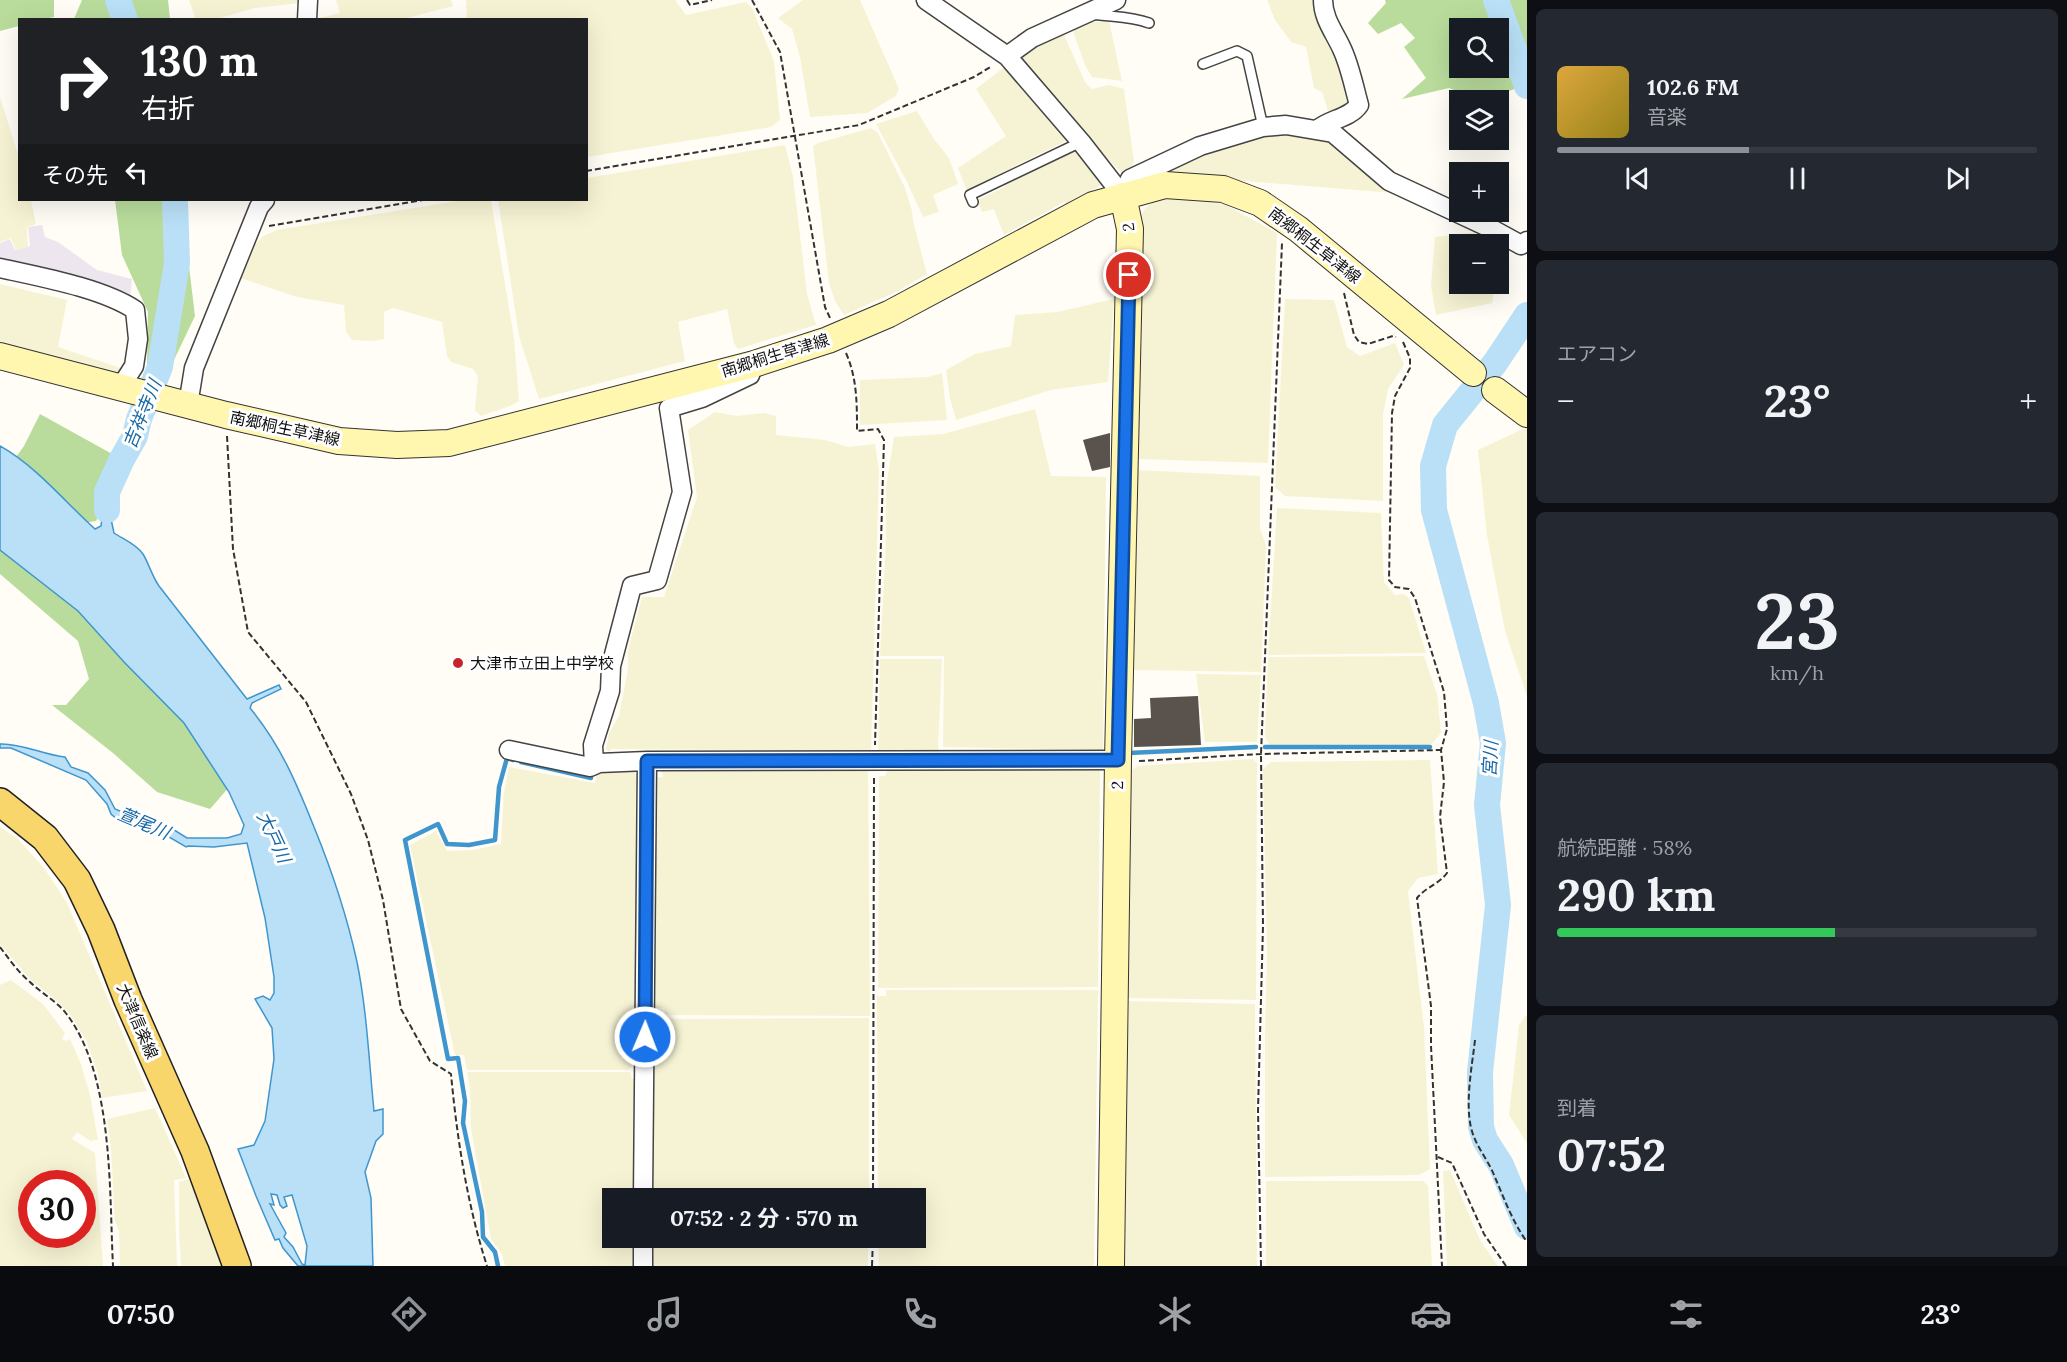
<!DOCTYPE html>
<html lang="ja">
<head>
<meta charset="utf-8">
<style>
	:root { --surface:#171b24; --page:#242831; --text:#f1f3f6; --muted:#9ea1a6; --line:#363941; --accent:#8c9099 }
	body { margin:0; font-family:Lora,"Noto Sans JP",serif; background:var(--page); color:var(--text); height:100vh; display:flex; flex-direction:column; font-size:22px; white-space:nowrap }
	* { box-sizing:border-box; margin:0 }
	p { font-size:20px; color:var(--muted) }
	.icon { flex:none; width:33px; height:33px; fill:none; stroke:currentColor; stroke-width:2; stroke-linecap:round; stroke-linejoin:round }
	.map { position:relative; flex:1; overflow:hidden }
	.drawer { display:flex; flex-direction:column; gap:9px; padding:9px; background:#0d0f14; width:540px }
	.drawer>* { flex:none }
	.guide { position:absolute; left:18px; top:18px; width:570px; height:183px; border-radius:0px; box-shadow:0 6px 24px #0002; background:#202124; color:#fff; overflow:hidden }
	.buttons { position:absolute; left:1449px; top:18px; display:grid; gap:12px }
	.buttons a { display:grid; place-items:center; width:60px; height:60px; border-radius:0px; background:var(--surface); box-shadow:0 6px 24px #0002; font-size:30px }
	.speed { position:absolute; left:18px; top:1170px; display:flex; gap:12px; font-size:30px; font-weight:700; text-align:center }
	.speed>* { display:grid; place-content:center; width:78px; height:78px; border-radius:50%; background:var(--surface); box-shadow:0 6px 24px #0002; line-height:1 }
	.speed .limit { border:9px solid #d22; background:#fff; color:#111 }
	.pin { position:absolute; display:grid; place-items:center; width:51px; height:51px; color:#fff; margin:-26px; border:3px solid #fff; border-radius:50%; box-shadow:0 2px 6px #0007 }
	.me { position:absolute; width:66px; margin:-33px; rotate:1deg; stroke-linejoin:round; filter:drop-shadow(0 0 4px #0008) }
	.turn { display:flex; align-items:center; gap:21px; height:126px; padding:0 24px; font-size:27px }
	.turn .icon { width:78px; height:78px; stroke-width:2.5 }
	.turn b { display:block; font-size:42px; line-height:51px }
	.then { display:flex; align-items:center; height:57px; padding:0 24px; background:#0003; gap:12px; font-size:22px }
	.big { font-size:45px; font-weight:700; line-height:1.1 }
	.drawer .tile { flex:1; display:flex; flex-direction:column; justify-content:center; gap:9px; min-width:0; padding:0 21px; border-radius:9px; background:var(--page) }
	.drawer .dial { align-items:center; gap:0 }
	.dial b { font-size:78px; line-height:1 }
	.song { display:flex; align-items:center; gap:18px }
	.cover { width:72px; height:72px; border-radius:9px; background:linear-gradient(135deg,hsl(40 70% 55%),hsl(50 70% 35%)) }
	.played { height:6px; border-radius:3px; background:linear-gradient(90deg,var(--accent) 40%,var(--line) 40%) }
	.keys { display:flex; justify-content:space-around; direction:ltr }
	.heat { display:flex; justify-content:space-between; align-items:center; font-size:33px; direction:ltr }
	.charge { height:9px; border-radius:4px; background:linear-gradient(90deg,#34c759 58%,var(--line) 0) }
	.trip { position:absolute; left:602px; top:1188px; width:324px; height:60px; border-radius:0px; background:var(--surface); box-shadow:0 6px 24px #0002; font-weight:700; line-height:60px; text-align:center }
	.tabs { display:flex; height:96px; justify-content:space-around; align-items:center; background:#090b0e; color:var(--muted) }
	.tabs .icon { width:42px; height:42px }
	.tabs .active { color:var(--accent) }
	.tabs b { font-size:27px; color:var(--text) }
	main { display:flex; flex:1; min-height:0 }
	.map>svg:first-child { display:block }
	.industrial { fill:#eee6ef }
	.farmland { fill:#f6f3d4; fill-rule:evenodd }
	.forest { fill:#b9dc9c; fill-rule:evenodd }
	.water { fill:#b9e0f7; stroke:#3f96cf; stroke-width:1.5; fill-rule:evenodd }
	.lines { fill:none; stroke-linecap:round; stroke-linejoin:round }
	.stream { stroke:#3f96cf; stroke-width:4.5 }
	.river { stroke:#b9e0f7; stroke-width:26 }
	.building { fill:#5a524d }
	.lane-casing { stroke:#444; stroke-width:12 }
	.street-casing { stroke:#444; stroke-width:21 }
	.secondary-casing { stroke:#333; stroke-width:28 }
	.primary-casing { stroke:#222; stroke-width:30 }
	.path { stroke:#333; stroke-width:2; stroke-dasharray:6 3; stroke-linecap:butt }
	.lane { stroke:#fff; stroke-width:9 }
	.street { stroke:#fff; stroke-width:18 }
	.secondary { stroke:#fff6b0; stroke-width:26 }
	.primary { stroke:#f9d66b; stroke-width:27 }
	.route-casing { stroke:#114b97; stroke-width:15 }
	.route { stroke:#1a73e8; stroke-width:10 }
	.poi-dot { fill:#c4262e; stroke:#fff; stroke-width:2 }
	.labels { text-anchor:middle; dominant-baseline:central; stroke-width:6; stroke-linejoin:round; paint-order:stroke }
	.street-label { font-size:16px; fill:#111; stroke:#fff }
	.poi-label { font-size:16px; fill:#111; stroke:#fff; text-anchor:start }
	.water-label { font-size:18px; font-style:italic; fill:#1768a6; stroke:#fff }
</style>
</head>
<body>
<main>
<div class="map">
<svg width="1527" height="1266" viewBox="0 0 1527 1266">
	<rect width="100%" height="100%" fill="#fffdf5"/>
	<path class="industrial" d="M42 225 45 237 58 242 97 270 132 279 129 307 0 273V243L10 239 15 250 30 246 28 227Z"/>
	<path class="farmland" d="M189 0H301V3L255 8 216 19 196 20Z
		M336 0H451L453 6 403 19 312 20 340 13Z
		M466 0H675L686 15 746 2 752 8 774 61 780 120 771 127 587 157 586 20 467 19Z
		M803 0H860L899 89 896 96 867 113 810 117 800 57 792 29 778 18Z
		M1267 0H1321L1351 108 1330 117 1322 92 1314 88 1306 47 1291 42 1275 20Z
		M1109 21 1122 81 1092 77 1085 65 1073 31 1092 22Z
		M1062 30 1085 82 1092 89 1109 85 1124 89 1134 162 1132 166 1121 172 1066 118 1022 61 1024 48Z
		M1007 65 1068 140 999 174 967 192 958 168 1006 136 976 89Z
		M0 97 19 158 20 200H31L36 224 27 227 28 247 16 250 11 238 0 242Z
		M917 111 934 139 949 158 958 184 933 195 939 212 923 217 907 182 876 124Z
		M871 128 878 133 905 188 912 211 913 221 927 274 898 291 844 315 835 301 829 283 813 146 818 143Z
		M1287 131 1331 139 1405 194 1233 180 1185 174 1159 176 1199 153 1236 141Z
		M785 145 793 177 807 294 816 325 738 349 734 343 727 309 678 322 685 361 539 399 519 336 498 200H586L587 178Z
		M1081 148 1104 184 1066 204 1064 202 1004 235 994 209 982 212 977 200 1005 187 1004 183Z
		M1182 197 1226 205 1277 233 1268 463 1137 459 1140 217 1146 207 1158 200Z
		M464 200H491L514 338 519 401 510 406 481 416 475 410 478 376 473 369 451 362 447 356 442 322 393 308 384 312V339L374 341 352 340 346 332 344 305 297 297 241 278 255 245 263 236 277 230Z
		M1478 232 1484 244H1460V284H1495L1492 303 1436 315 1431 286 1435 237Z
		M0 284 67 300 58 347 124 369 123 376 0 345Z
		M1114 299 1108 382 1051 390 956 420 950 398 946 370 975 354 1011 346 1015 315 1057 312Z
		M1285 299 1334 300 1347 347 1360 356 1395 343 1404 365 1388 389 1383 414V501L1285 496 1275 487Z
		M942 373 947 420 860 425V380L928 377Z
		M1035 409 1051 476 1106 477 1103 750 943 747 944 656H880L886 541V487L894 437 943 434Z
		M715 412 737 416 764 413 776 416V435L825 440 848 447 875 444 879 472 871 751 612 749 609 752 606 749 609 733 619 716 628 668V650L642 597H664L697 497 688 430Z
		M1527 427V696L1505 631 1487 535 1478 450Z
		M1135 470 1260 476V528L1266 545 1261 672 1131 670Z
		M1277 508 1381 513 1384 582 1395 595 1404 594 1409 598 1426 653 1268 655Z
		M1424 656 1437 694 1441 733 1431 745H1270L1265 738 1268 657Z
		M880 659H942L938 750 878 751Z
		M1196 674 1261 675 1257 742H1205Z
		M1253 759 1257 763 1256 1000 1128 998V774L1137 766Z
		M1430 760 1438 874 1418 878 1408 891 1424 1028 1430 1169 1419 1175 1265 1177V1033L1267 953 1263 769 1271 762Z
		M509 767 595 783 597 774 607 770H634L638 780V1060L628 1070H467L464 1055H455L410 845 436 831 447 851 474 850 501 844 504 792Z
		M888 769 1100 770 1098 987 878 988 879 776H885Z
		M662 770H868L870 1016 665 1015 664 1008H652L653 778 663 777Z
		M0 827 17 838 44 868 67 903 147 1091 102 1098 98 1073 86 1040 69 1013 50 995 31 980 0 944Z
		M11 980 43 1004 65 1033 62 1039 66 1041 70 1039 81 1064 90 1095 98 1140H93L92 1142 77 1132 72 1139 95 1153 103 1266H0V985ZM32 1184H82V1234H32Z
		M886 990H1098L1094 1266H879L878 1238H915V1198H878L877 996H886Z
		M1129 1001 1255 1004 1257 1266H1122Z
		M1526 1015 1527 1016V1143L1509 1115 1519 1025Z
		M869 1018V1198H652L653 1025 661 1024 664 1019Z
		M467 1072H630L632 1079H638L637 1198H612V1238H636V1266H505L502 1254 491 1239 471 1129 470 1089Z
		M155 1108 186 1178 174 1180 177 1266H120L119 1231 115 1221 111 1149 107 1119Z
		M1450 1170 1480 1240 1498 1266H1447L1443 1171Z
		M189 1179 222 1266H181L179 1230V1182Z
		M1266 1181H1423L1428 1186 1432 1266H1266Z
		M651 1238H868V1266H651Z"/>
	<path class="forest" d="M0 0H54V17L44 19 20 20 19 26 0 31Z
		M82 0H168L170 19H74Z
		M1385 0H1527V98L1517 88 1485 100H1480L1449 88 1402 99 1426 78 1404 47 1415 38 1401 23 1378 34 1368 23 1386 3ZM1498 28V68H1460V28Z
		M115 200H181L195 316 172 364H147L148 312 122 255Z
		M40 414 114 455 117 482 96 521 77 524 13 461 24 446Z
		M0 545 80 607 188 721 230 786 210 809 157 792 113 753 52 705H66L89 679 78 641 0 574Z"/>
	<path class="water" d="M0 446C37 467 64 501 95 529L101 526 106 490 114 474 111 498 113 510 111 519 114 533C123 539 136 544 143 554 149 564 152 576 159 586L247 699 279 685 281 689 252 703 250 708C281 746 296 782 314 827 332 871 347 916 357 962 367 1011 369 1062 374 1111L383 1109V1134L376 1141 365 1172 371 1198 373 1266H298L283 1248 279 1239 275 1240 256 1196 238 1149 254 1145 265 1121 274 1059 272 1028 255 999 263 996 270 1000 274 993V977L265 918 247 843 214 847 188 846 186 847 152 827 118 820 111 814 107 804 86 780 11 748H0V744C22 743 43 755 65 757L71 767 88 773 105 790 115 809 122 812 128 810V814L137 818 163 823 187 838H227L241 834 244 825 229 792 184 723 124 662 78 611 0 550ZM271 1194 277 1195 280 1205 283 1208 287 1206 284 1197 292 1195 307 1246 305 1265 302 1264 293 1247 284 1237 286 1233 270 1204 274 1205Z"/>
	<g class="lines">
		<path class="stream" d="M1265 747H1430
			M1129 753 1256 747
			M521 762 591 778
			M498 1266 495 1252 483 1237 482 1212 463 1123 465 1101 458 1058 448 1059 405 840 438 824 447 844 469 845 495 840 499 787 507 758 513 760"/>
		<path class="river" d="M118 0 125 20
			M1496 0 1527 86
			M1527 315 1495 363 1445 425 1433 466 1434 510 1486 703 1493 743 1487 805 1498 905 1480 1072 1481 1127 1485 1140 1501 1165 1527 1227
			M107 510V492L122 459 135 436 139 419 160 367 177 263 175 200"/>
	</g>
	<path class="building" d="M1110 433V467L1092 471 1083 440Z
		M1198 696 1201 745 1134 747V719L1151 718 1150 698Z"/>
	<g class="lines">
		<g class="lane-casing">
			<path id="lane" d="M1092 14C1111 17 1131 16 1149 23
				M1203 64 1237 51 1247 56 1263 127
				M973 202 970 195 1081 142"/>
		</g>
		<g class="street-casing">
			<path id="street" d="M926 0 1007 56 1081 142 1123 196 1130 179 1200 146 1263 127 1286 125 1333 133 1389 181 1490 228 1521 245 1527 241
				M307 20 308 0
				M1007 56 1032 38 1116 0
				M1317 130C1329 119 1349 119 1359 105 1354 87 1350 66 1342 49 1335 33 1323 19 1323 0
				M0 268C40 277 102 288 135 310L138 339 134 366 120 388
				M188 405 194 368 259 207 265 200
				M509 750 590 767 599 763 647 761 1118 760
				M594 765 593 745 610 691 611 666 632 586 657 580 682 492 669 408 702 398 750 375 752 368
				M643 1198 647 761
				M643 1266V1238"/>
		</g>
		<g class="secondary-casing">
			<path id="secondary" d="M0 356 226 415 339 441 397 445 449 443 754 364 828 340 889 314 1093 205 1165 185 1223 189 1260 203 1298 229 1473 373
				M1495 390 1527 414
				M1111 1266 1118 760 1130 229 1123 196"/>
		</g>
		<g class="primary-casing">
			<path id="primary" d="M0 802 45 838 77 880 101 930 128 1000 195 1151 237 1266"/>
		</g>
		<path class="path" d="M687 0 690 5 712 0
			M752 0 780 52 825 307 830 318
			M586 171 859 125 974 77 992 66
			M269 226 423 200
			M1344 293 1354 335 1359 342 1368 344 1393 336 1396 337
			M1403 342 1410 358V368L1395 396 1392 413 1389 580 1395 587 1409 589 1415 598 1444 692 1447 729 1441 750 1444 782 1440 817 1447 873C1439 884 1426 887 1417 898L1431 1006V1046L1442 1266
			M846 353C857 378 857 403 857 431L878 429 884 440 875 745
			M227 436 233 549 248 632 306 702 351 794 368 840 383 900 401 1009 430 1061 451 1074C457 1138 467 1204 487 1266
			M1139 761 1261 754 1441 750
			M0 947C9 959 18 972 30 982 41 993 55 1000 65 1012 114 1074 109 1190 113 1266
			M1475 1040C1472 1067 1463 1111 1474 1137 1479 1150 1489 1162 1494 1175 1504 1198 1512 1221 1527 1242
			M1438 1157 1452 1163 1484 1234 1506 1266
			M873 1198 874 777
			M872 1266 873 1238
			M1261 1266 1258 1110 1263 926 1261 754 1282 243"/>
		<use href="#lane" class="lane"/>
		<use href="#street" class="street"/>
		<use href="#secondary" class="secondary"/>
		<use href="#primary" class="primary"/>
	</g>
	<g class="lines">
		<g class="route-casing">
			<path id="route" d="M645 1037 647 761 1118 760 1129 275"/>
		</g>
		<use href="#route" class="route"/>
	</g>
	<circle class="poi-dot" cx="458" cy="663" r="6"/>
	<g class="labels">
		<g class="street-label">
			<text transform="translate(1128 227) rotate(-96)">2</text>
			<text transform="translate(1315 245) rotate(38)">南郷桐生草津線</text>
			<text transform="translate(775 355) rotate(-17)">南郷桐生草津線</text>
			<text transform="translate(285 428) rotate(12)">南郷桐生草津線</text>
			<text transform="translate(1117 785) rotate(-89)">2</text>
			<text transform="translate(138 1021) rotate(67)">大津信楽線</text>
		</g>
		<g class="poi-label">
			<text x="470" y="663">大津市立田上中学校</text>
		</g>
		<g class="water-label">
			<text transform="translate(142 414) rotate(-68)">吉祥寺川</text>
			<text transform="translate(1490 759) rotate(-87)">宮川</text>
			<text transform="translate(144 823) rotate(23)">萱尾川</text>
			<text transform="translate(274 837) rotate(65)">大戸川</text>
		</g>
	</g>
</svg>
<div class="buttons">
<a><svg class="icon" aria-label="search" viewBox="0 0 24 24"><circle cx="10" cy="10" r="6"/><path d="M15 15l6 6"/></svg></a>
<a><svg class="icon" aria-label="layers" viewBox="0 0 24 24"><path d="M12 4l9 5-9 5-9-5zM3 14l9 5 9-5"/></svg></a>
<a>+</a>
<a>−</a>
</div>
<div class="speed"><div class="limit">30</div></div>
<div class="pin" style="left:1129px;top:275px;background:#d93025"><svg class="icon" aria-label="arrive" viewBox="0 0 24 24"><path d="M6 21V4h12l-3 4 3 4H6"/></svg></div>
<svg class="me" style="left:645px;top:1037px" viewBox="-20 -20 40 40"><circle r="17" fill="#1a73e8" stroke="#fff" stroke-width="3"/><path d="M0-11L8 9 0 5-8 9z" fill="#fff"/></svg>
<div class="trip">07:52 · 2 分 · 570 m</div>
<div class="guide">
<div class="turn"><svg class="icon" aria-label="right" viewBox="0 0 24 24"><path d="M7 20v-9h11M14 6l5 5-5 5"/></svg><div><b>130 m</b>右折</div></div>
<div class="then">その先<svg class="icon" aria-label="left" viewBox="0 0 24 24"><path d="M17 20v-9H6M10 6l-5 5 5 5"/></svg></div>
</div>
</div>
<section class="drawer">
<div class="tile">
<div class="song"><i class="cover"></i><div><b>102.6 FM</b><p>音楽</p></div></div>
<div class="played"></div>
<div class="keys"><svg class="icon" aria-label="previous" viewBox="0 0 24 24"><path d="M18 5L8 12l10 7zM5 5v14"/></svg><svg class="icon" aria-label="pause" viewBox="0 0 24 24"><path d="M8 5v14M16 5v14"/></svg><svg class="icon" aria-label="next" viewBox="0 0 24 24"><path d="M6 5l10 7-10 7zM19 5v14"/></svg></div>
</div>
<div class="tile"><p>エアコン</p>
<div class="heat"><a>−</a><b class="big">23°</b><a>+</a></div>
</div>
<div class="tile dial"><b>23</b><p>km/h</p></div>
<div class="tile"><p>航続距離 · 58%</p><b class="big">290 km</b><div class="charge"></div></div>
<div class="tile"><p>到着</p><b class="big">07:52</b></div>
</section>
</main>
<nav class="tabs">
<b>07:50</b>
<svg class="icon active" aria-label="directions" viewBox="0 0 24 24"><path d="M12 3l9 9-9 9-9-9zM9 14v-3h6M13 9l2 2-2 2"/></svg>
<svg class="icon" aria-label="music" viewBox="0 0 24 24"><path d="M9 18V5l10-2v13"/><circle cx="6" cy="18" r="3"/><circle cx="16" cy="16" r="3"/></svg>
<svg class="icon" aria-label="phone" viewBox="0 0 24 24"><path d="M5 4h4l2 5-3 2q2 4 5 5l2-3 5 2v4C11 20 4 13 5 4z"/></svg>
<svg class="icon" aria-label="climate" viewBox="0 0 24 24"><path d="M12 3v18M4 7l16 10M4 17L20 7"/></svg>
<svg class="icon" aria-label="car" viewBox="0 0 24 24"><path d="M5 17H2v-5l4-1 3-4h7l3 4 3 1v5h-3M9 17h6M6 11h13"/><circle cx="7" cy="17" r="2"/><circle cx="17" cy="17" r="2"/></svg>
<svg class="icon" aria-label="filters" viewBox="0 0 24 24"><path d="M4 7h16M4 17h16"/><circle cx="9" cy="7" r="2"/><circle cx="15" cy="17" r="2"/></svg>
<b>23°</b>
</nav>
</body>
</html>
